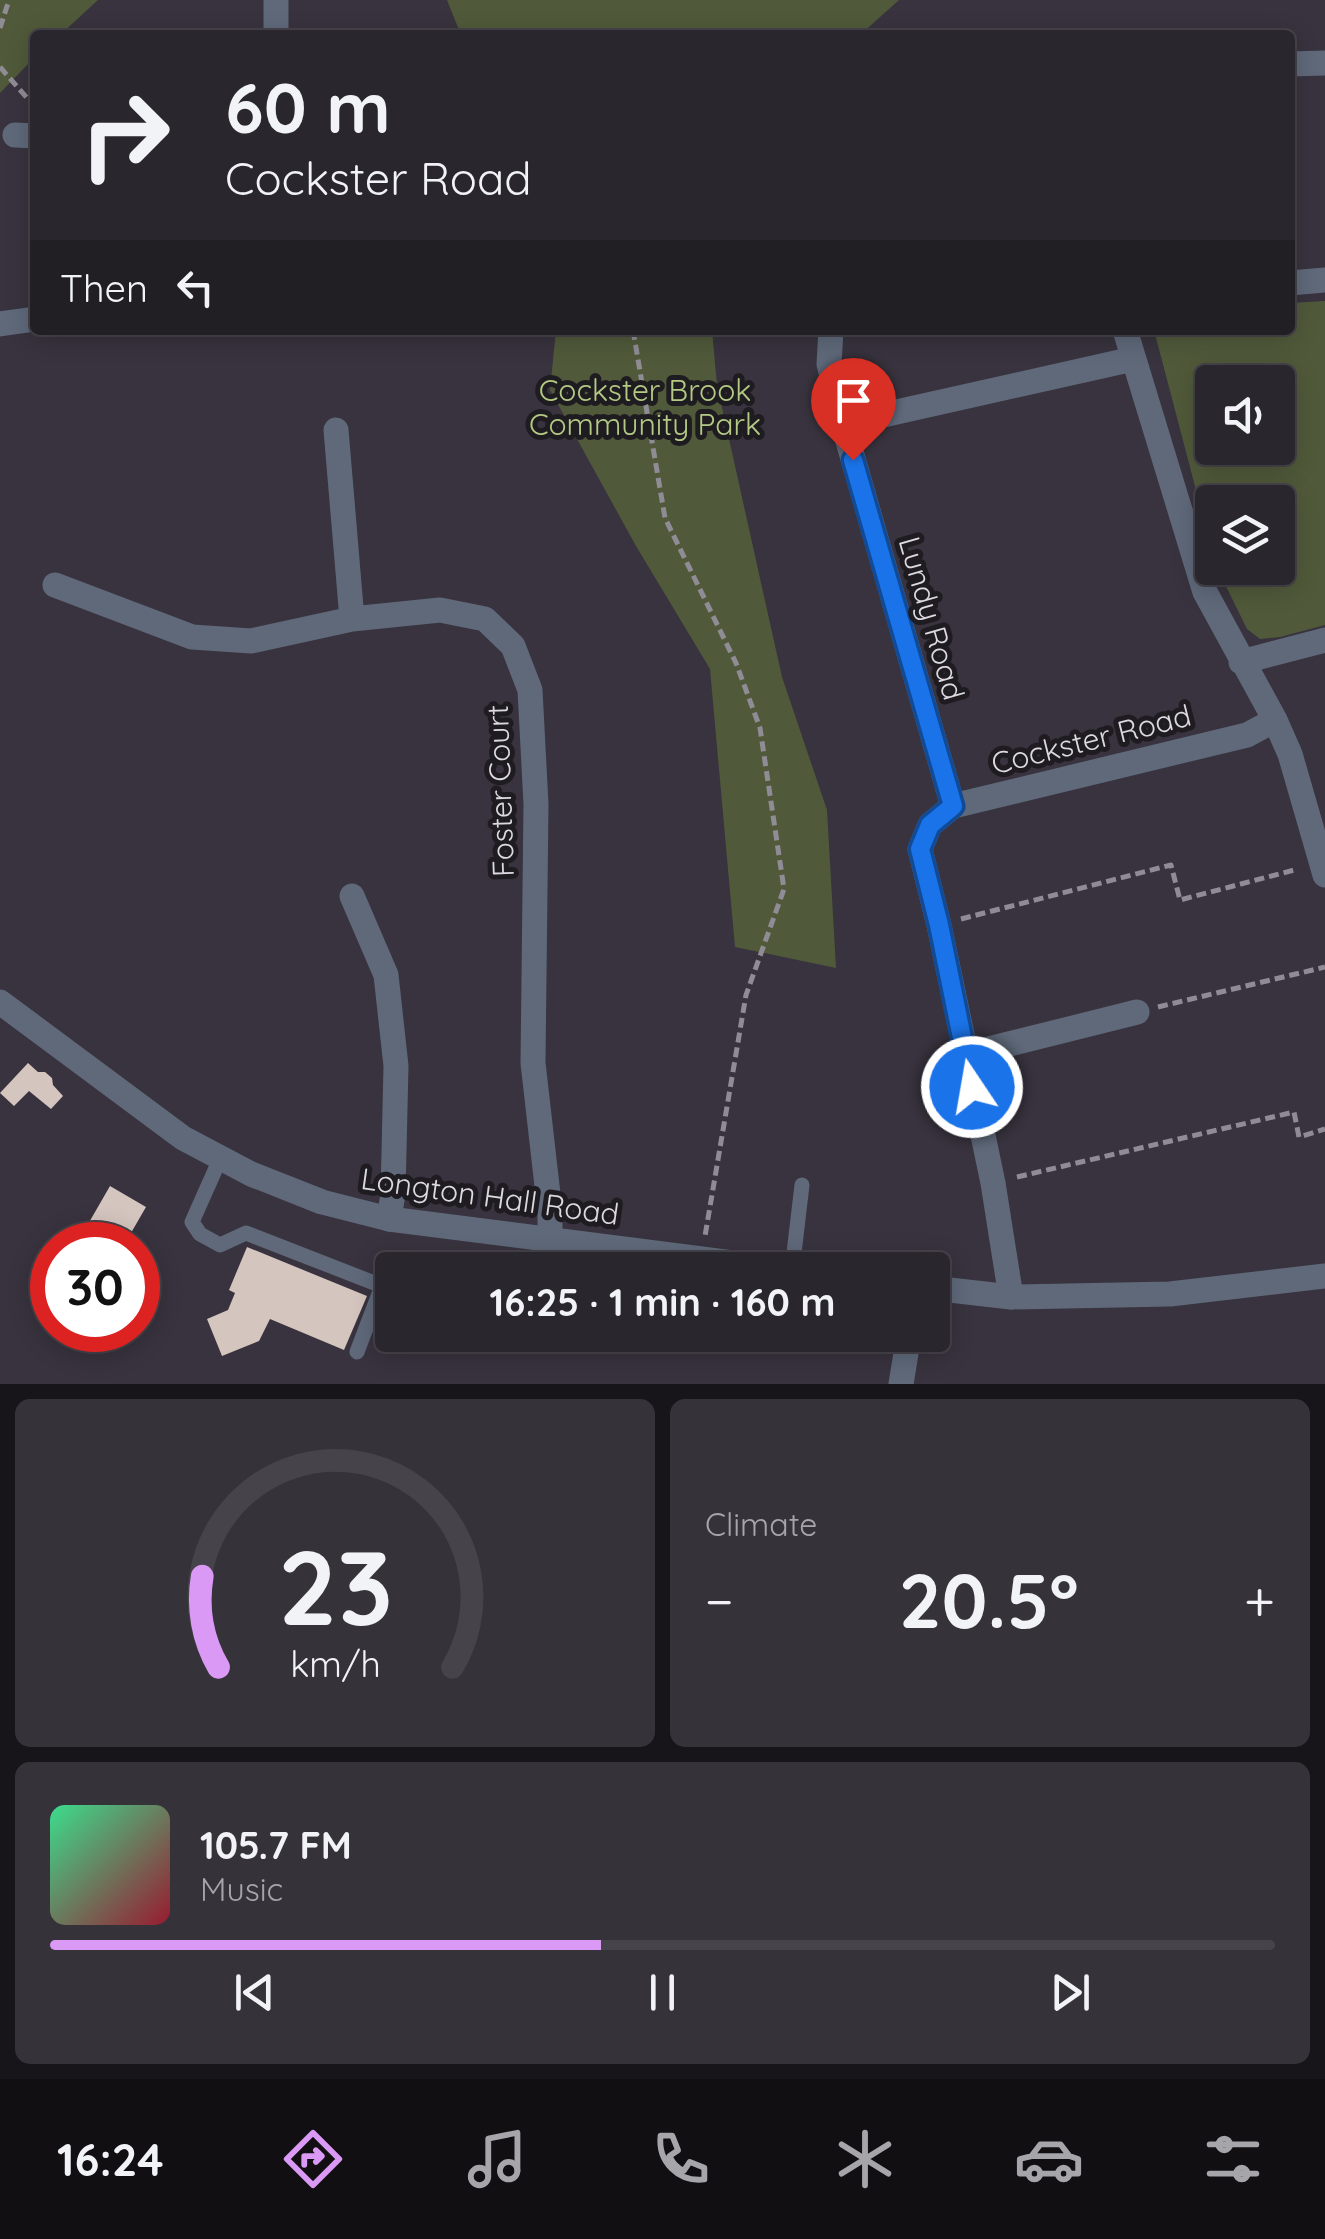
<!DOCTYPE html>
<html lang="en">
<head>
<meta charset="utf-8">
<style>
	:root { --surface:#2a262e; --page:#36323a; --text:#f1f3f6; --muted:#a5a5aa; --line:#46434a; --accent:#db99f6 }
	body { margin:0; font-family:Quicksand,sans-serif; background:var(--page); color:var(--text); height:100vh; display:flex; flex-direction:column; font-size:38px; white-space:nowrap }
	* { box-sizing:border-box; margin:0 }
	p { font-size:32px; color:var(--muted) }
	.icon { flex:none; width:55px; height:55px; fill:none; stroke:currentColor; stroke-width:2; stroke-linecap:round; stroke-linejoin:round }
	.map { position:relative; height:1384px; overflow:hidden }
	.details { display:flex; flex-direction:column; gap:15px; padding:15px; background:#171519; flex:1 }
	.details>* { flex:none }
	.banner { position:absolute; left:30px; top:30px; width:1265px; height:305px; border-radius:10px; box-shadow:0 5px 25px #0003,0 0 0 2px var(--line); background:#2a262e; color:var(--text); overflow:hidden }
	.controls { position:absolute; left:1195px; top:365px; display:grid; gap:20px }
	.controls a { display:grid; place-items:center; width:100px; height:100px; border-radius:10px; background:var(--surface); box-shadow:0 5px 25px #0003,0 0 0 2px var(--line); font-size:50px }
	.speed { position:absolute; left:30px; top:1222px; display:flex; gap:20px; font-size:50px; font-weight:700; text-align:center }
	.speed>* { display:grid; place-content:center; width:130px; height:130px; border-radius:50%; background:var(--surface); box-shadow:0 5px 25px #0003,0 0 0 2px var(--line); line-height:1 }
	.speed .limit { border:15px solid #d22; background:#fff; color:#111 }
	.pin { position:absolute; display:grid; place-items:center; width:85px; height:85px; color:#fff; margin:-102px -42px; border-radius:50% 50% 50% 0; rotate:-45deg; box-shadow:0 0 10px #0007 }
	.pin .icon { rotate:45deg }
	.me { position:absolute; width:110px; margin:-55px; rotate:348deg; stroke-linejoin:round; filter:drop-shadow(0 0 8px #0008) }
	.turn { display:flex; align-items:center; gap:35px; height:210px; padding:0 30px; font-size:45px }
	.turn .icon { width:130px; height:130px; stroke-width:2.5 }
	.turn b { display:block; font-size:70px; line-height:85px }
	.then { display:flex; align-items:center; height:95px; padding:0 30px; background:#0003; gap:20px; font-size:38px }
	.big { font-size:75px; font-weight:700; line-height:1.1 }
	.details .card { flex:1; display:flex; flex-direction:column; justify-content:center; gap:15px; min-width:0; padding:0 35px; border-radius:15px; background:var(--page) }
	.details .dial { align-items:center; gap:0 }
	.dial svg { height:260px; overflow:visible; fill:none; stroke:var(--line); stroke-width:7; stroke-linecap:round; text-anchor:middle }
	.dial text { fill:var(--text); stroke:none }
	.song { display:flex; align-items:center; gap:30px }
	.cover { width:120px; height:120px; border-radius:15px; background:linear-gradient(135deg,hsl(150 70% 55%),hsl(350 70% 35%)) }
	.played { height:10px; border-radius:5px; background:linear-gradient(90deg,var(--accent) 45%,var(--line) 45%) }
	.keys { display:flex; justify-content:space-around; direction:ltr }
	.heat { display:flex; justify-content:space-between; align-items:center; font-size:55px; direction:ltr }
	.details .tiles { flex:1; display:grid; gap:15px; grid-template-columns:1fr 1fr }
	.card:last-child { grid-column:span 2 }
	.trip { position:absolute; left:375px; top:1252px; width:575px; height:100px; border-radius:10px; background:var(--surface); box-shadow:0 5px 25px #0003,0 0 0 2px var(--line); font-weight:700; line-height:100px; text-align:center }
	.dock { display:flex; height:160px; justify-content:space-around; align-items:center; background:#110f12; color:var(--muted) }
	.dock .icon { width:70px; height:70px }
	.dock .active { color:var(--accent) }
	.dock b { font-size:45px; color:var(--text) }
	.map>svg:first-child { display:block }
	.green { fill:#505a3a; fill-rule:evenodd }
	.building { fill:#d5c5bf }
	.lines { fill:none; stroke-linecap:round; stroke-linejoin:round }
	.path { stroke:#908c95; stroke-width:5; stroke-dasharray:10 5; stroke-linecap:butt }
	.service { stroke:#5f697a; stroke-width:15 }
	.minor { stroke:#5f697a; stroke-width:25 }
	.tertiary { stroke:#5f697a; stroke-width:25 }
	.route-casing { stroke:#114b97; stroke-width:25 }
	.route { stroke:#1a73e8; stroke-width:18 }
	.labels { text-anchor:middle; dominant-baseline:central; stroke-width:10; stroke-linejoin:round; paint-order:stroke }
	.park-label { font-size:30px; fill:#b4c983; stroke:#1e1c21 }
	.street-label { font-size:30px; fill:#dcd9e0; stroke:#1e1c21 }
</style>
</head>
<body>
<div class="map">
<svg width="1325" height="1384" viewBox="0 0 1325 1384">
	<rect width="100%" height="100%" fill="#38333e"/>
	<path class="green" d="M0 0H98L60 35H35V57L0 93Z
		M447 0H899L860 35H461Z
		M1325 301V625L1280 637 1260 639 1247 629 1217 568H1278V502H1212V551L1154 330H1290V303ZM1278 382V448H1212V382Z
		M556 330H712L717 385 782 677 827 810 836 968 735 947 710 669 636 546 550 390Z"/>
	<path class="building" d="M28 1063 38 1072H45L52 1078 53 1085 63 1096 51 1109 29 1091 14 1106 0 1093Z
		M110 1186 146 1207 124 1245H76Z
		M247 1247 367 1296 344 1350 270 1319 259 1341 222 1356 207 1319 228 1310 235 1293 229 1290Z"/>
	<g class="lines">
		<path class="path" d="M0 28 9 0
			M0 67 35 107
			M633 330 665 518 736 663 760 728 784 889 746 995 705 1236
			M961 919 1171 865 1180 900 1298 869
			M1158 1007 1325 967
			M1017 1177 1294 1112 1299 1137 1325 1129"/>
		<path class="service" d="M220 1159 192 1222 200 1234 220 1245 246 1233 382 1286 357 1352
			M792 1270 802 1185"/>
		<path class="minor" d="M276 35V0
			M1290 64 1325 63
			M15 135 35 136
			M1290 283 1325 280
			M0 324 35 319
			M831 330 829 364 843 424 953 806
			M1125 330 1205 592 1275 720 1290 754 1325 875
			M843 424 1133 359
			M336 430 352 619
			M55 585 192 637 251 641 352 619 440 610 485 619 513 646 530 690 536 804 533 1063 550 1212V1238
			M1241 662 1325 640
			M352 896 386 975 396 1066 393 1194 389 1219
			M965 1055 1137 1012
			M1011 1297 993 1183 939 925 920 849 930 825 953 806 1247 735 1275 720
			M901 1384 909 1335"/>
		<path class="tertiary" d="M0 1002 183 1138 251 1174 322 1202 389 1219 789 1270
			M932 1288 1011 1297 1170 1294 1325 1276"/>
	</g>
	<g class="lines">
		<g class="route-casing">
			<path id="route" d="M853 460 953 806 930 825 920 849 939 925 972 1087"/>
		</g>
		<use href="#route" class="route"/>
	</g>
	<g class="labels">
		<g class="park-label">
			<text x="645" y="390">Cockster Brook<tspan x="645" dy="34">Community Park</tspan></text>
		</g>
		<g class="street-label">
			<text transform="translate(932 618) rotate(74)">Lundy Road</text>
			<text transform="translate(1091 739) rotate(-14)">Cockster Road</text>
			<text transform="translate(500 791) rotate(-92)">Foster Court</text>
			<text transform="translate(490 1196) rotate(8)">Longton Hall Road</text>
		</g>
	</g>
</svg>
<div class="controls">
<a><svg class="icon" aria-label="sound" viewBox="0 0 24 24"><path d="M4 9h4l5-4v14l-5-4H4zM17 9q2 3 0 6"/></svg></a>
<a><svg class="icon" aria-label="layers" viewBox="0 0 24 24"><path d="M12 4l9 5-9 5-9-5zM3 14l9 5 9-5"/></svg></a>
</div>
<div class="speed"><div class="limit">30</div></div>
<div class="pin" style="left:853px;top:460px;background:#d93025"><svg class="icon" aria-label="arrive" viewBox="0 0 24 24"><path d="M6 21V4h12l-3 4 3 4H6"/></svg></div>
<svg class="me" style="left:972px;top:1087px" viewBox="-20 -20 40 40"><circle r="17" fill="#1a73e8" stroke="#fff" stroke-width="3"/><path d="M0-11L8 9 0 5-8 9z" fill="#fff"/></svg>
<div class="trip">16:25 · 1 min · 160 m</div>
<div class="banner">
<div class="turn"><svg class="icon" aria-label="right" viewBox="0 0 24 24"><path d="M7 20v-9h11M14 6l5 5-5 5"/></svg><div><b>60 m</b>Cockster Road</div></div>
<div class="then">Then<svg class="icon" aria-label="left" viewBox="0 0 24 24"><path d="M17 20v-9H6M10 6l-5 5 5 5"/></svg></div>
</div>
</div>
<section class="details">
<div class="tiles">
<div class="card dial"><svg viewBox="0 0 100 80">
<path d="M14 69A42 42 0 1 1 86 69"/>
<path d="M14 69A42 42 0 0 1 9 41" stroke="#db99f6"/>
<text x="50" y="56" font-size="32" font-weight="700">23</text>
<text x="50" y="72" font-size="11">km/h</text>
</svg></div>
<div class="card"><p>Climate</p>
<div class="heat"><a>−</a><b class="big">20.5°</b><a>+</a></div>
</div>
<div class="card">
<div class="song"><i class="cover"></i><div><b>105.7 FM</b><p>Music</p></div></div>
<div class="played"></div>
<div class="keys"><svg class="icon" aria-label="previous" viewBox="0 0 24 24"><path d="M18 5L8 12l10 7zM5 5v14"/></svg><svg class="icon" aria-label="pause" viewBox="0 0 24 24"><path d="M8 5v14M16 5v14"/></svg><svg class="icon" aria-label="next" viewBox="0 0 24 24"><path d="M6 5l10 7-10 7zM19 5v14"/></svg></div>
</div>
</div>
</section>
<nav class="dock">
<b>16:24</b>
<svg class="icon active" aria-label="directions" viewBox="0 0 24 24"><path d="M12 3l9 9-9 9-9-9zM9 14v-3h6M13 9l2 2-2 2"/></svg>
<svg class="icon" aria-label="music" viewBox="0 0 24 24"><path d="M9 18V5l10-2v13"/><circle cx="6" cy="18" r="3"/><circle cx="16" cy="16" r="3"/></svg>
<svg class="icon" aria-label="phone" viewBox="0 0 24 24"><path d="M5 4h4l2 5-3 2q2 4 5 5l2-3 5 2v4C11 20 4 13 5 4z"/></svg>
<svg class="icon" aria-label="climate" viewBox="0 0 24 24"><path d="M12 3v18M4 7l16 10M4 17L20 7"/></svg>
<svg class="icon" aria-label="car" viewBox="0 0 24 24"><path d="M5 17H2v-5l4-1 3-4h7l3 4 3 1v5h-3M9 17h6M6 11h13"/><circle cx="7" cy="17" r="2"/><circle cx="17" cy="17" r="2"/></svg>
<svg class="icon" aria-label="filters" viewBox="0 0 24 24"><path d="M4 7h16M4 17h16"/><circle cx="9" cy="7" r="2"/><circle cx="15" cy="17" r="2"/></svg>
</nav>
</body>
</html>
